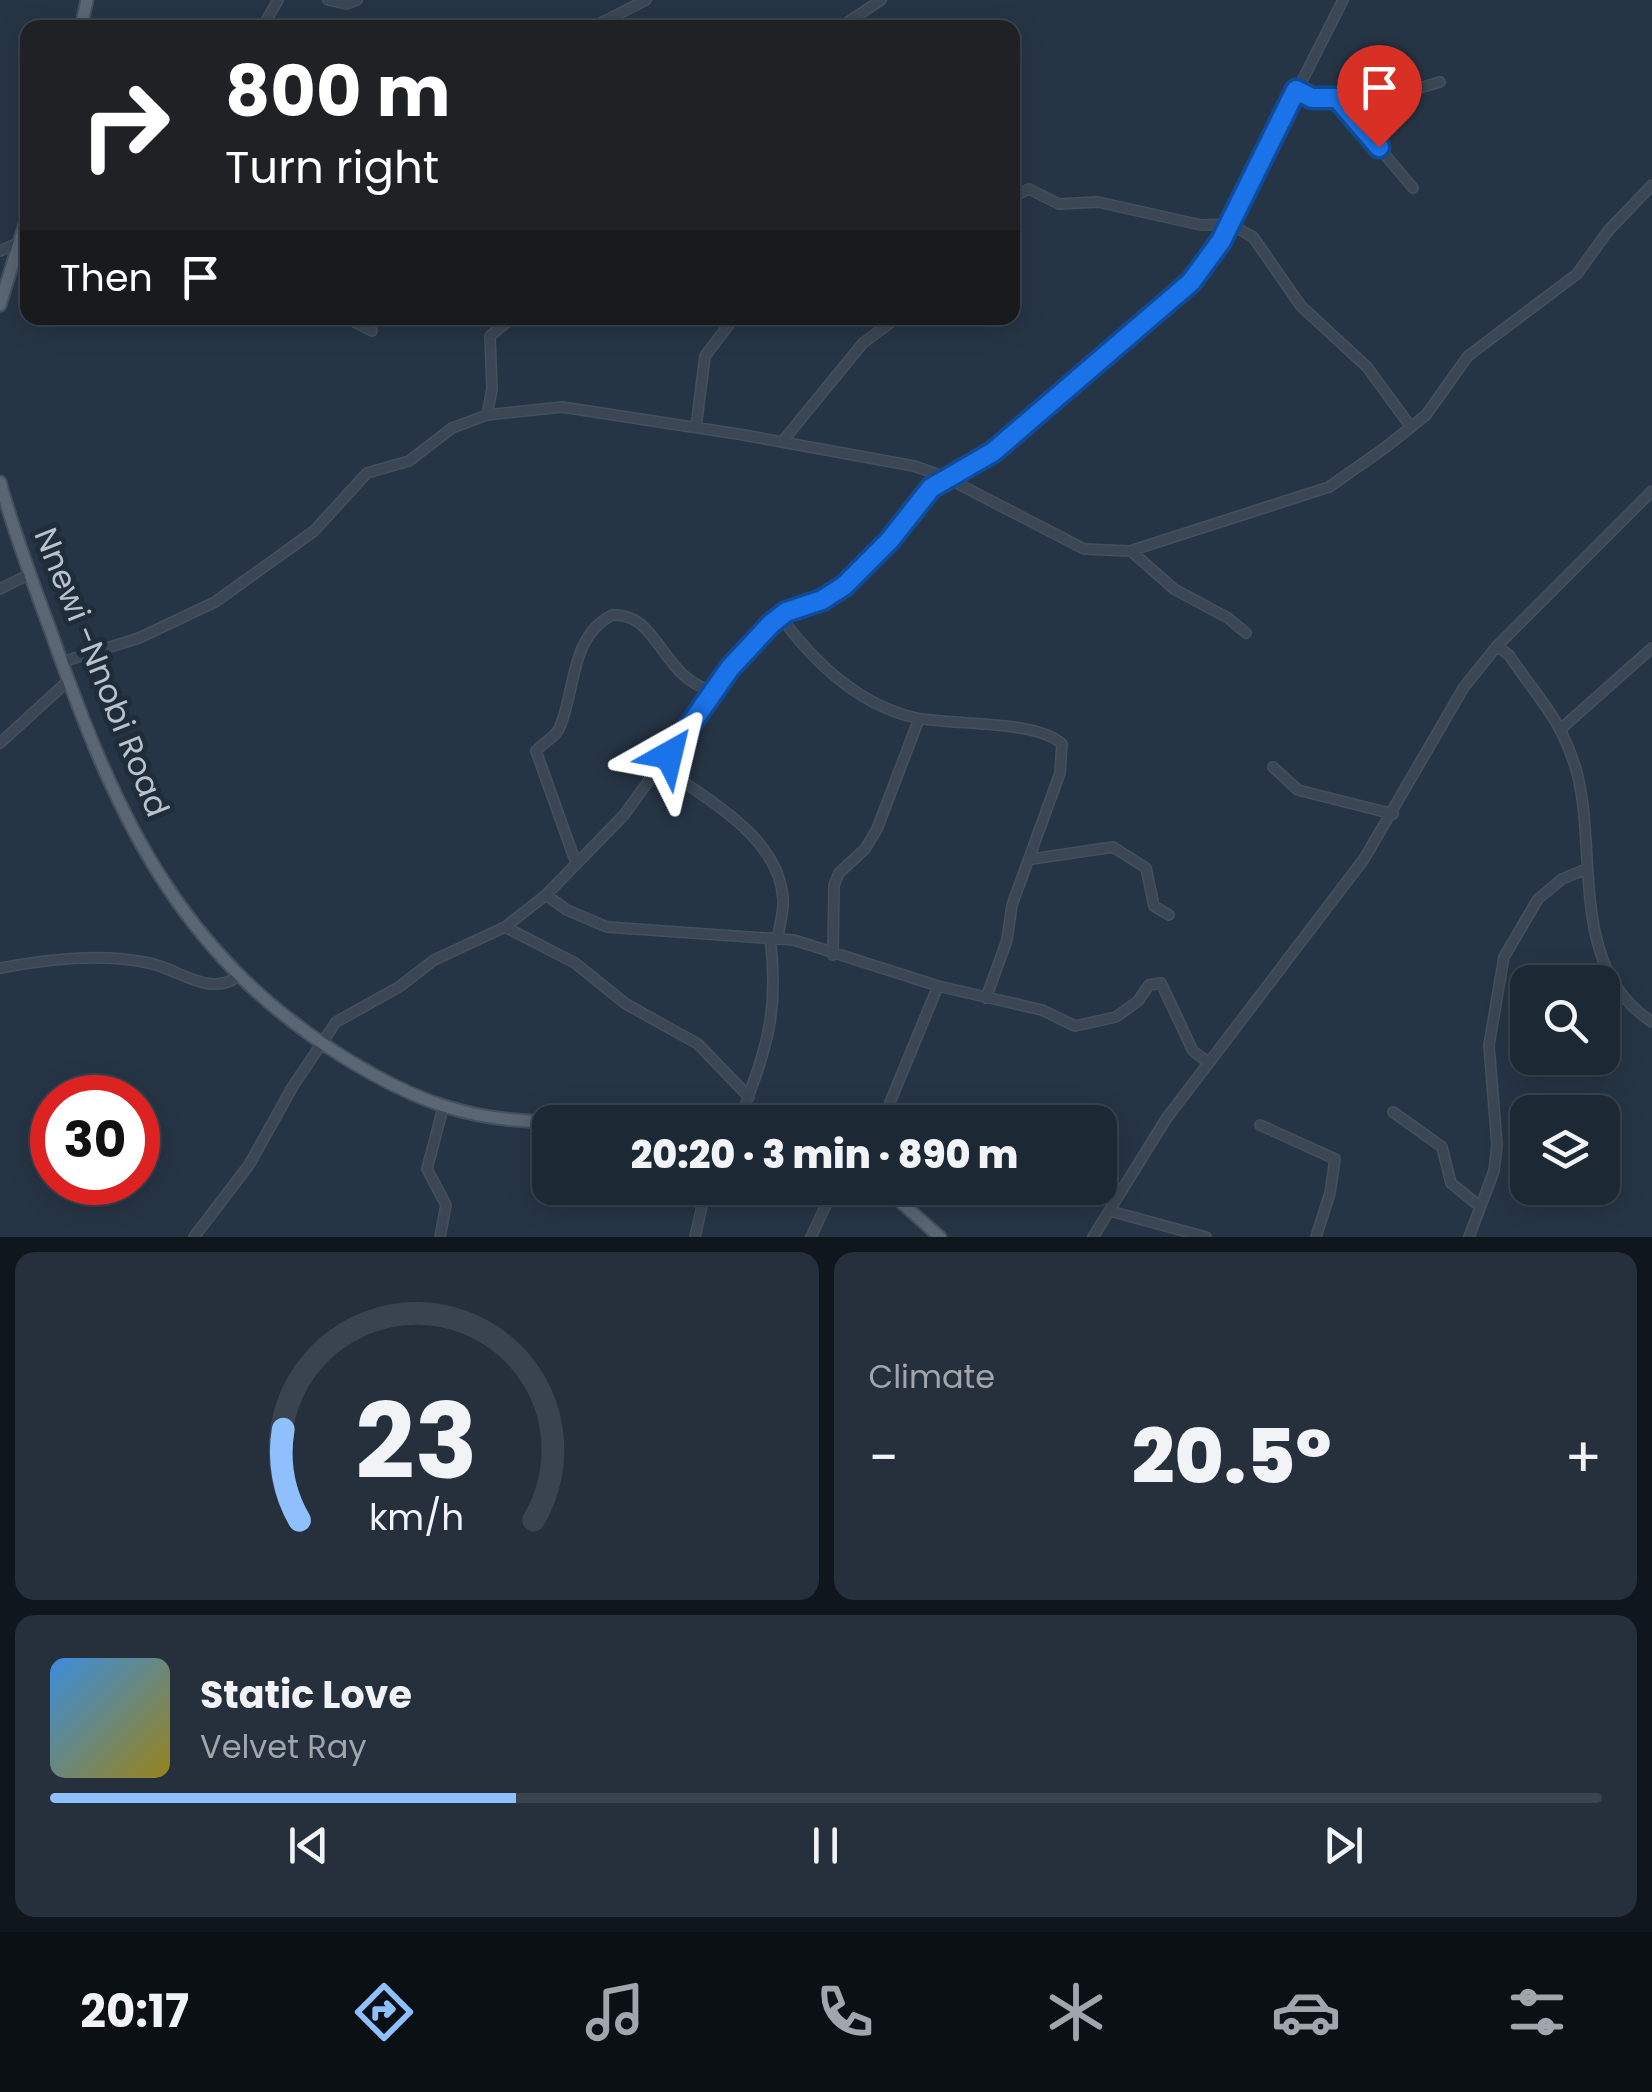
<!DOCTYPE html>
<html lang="en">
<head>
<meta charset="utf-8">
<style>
	:root { --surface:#1c2834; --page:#25303c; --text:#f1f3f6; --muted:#a0a6ac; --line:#3a444f; --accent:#8fbffc }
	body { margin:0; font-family:Poppins,sans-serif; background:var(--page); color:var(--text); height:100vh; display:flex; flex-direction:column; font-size:38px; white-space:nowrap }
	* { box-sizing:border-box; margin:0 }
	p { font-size:32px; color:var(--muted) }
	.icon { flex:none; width:55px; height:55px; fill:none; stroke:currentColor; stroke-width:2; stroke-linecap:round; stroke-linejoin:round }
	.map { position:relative; height:1237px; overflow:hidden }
	.drawer { display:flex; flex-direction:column; gap:15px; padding:15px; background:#0f161d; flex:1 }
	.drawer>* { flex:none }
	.hud { position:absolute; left:20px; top:20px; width:1000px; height:305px; border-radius:20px; box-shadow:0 5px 25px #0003,0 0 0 2px var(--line); background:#202124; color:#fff; overflow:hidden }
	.controls { position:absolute; left:1510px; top:965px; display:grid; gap:20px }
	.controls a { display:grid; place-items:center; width:110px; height:110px; border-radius:20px; background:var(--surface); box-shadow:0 5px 25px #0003,0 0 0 2px var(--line); font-size:50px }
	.speed { position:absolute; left:30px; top:1075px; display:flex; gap:20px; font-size:50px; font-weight:700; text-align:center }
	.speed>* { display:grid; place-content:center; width:130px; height:130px; border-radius:50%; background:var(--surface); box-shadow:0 5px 25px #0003,0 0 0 2px var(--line); line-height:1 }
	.speed .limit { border:15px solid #d22; background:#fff; color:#111 }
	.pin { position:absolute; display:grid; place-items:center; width:85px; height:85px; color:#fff; margin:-102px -42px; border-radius:50% 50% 50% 0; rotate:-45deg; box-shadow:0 0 10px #0007 }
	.pin .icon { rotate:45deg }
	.me { position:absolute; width:110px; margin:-55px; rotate:37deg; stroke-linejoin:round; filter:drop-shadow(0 0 8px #0008) }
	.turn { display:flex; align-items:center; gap:35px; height:210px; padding:0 40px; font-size:45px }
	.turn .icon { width:130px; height:130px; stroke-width:2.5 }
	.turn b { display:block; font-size:70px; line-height:85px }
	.then { display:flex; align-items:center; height:95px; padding:0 40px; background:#0003; gap:20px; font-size:38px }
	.big { font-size:75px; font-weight:800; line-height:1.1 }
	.drawer .tile { flex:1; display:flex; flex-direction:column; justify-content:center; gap:15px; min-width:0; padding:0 35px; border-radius:20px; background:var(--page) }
	.drawer .dial { align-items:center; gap:0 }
	.dial svg { height:260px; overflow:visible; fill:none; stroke:var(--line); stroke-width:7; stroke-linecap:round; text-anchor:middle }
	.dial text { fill:var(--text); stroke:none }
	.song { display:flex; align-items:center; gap:30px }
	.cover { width:120px; height:120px; border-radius:15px; background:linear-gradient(135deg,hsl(210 70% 55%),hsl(50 70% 35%)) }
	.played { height:10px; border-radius:5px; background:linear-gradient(90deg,var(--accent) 30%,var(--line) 30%) }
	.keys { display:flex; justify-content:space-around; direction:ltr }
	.heat { display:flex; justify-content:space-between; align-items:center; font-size:55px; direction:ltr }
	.drawer .tiles { flex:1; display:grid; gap:15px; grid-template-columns:1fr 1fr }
	.tile:last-child { grid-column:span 2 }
	.trip { position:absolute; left:532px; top:1105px; width:585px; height:100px; border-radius:20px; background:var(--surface); box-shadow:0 5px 25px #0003,0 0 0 2px var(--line); font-weight:800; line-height:100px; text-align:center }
	.menu { display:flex; height:160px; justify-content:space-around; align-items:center; background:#0b1015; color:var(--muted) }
	.menu .icon { width:70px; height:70px }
	.menu .on { color:var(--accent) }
	.menu b { font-size:45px; color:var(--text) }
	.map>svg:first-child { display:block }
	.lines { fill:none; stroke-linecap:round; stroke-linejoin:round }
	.minor-casing { stroke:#45505d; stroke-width:12 }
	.major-casing { stroke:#45505d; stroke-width:15 }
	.minor { stroke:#3b4754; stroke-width:9 }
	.major { stroke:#596674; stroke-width:11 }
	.route-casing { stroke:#114b97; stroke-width:25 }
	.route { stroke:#1a73e8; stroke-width:18 }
	.labels { text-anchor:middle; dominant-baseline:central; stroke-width:10; stroke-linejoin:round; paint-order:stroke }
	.street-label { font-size:32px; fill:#b9c2cd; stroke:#1f2c3a }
</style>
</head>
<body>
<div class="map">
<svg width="1652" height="1237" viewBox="0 0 1652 1237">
	<rect width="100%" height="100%" fill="#263545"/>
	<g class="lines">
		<g class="minor-casing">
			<path id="minor" d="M328 0 347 4 357 0
				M262 28 278 0
				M591 28 646 0
				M839 28 881 0
				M1297 90C1329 110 1405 93 1440 82
				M1337 98 1413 188
				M1012 197 1029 189 1059 204 1098 202 1201 225 1230 224 1253 237 1301 306 1367 367 1411 427
				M0 251 18 243
				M346 318 372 331
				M487 415 492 389 490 336 512 318
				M696 427 705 356 734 318
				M782 442 863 343 897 318
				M1131 551 1174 589 1228 618 1246 633
				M0 589 30 574
				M780 616C813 661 856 703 912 717 948 726 1036 719 1062 744L1060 773 1012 905 1007 940 986 998
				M1497 646 1509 655C1539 700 1562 719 1577 773 1598 853 1568 967 1652 1022
				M62 662 139 638 215 602 314 531 367 473 409 461 452 428 487 415 562 407 744 435 914 466 945 477 1084 549 1130 551 1329 487 1386 447 1426 415 1468 356 1577 274 1608 231 1652 185
				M1563 727 1652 648
				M0 743 69 680
				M660 765C704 799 779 835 783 899 784 912 779 926 778 938
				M1273 767 1298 790 1393 814
				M1032 859 1113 847 1146 868 1154 906 1169 915
				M576 863 536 751C543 743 554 738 559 729 576 692 569 637 612 615 660 612 661 681 715 691
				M546 895 567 910 607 927 794 940 938 986 1042 1010 1075 1026 1116 1017 1138 1001 1149 985 1161 983 1193 1051 1208 1062
				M505 927 575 963 626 1004 698 1044 749 1097
				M833 955 834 885 839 873 865 849 877 829 919 719
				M0 968C49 959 100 953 149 963 179 969 209 997 237 977
				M1393 1112 1442 1147 1451 1183 1478 1205
				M739 1122C765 1051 780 1016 770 938
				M882 1122 938 986
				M1260 1125 1335 1159 1330 1193 1316 1237
				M1110 1211 1206 1237
				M194 1237 249 1165 293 1086 336 1022 399 987 434 960 505 927 546 895 624 815 730 668 771 625 786 612 822 600 844 586 889 540 931 488 993 452 1191 283 1221 241 1343 0
				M440 1237 446 1205 427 1169 443 1108
				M695 1237 706 1188
				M811 1237 834 1188
				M1093 1237 1166 1119 1364 859 1464 687 1497 646 1652 491
				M1469 1237 1494 1171 1497 1145 1489 1045 1504 957 1538 899 1562 879 1586 869"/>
		</g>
		<g class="major-casing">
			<path id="major" d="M81 28 87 0
				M0 305 28 214
				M0 482C14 533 33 583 51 632 115 813 176 953 345 1058 415 1101 468 1121 551 1122
				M885 1188 940 1237"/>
		</g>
		<use href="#minor" class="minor"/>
		<use href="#major" class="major"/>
	</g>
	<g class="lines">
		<g class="route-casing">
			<path id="route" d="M669 755 730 668 771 624 786 612 822 600 844 586 890 540 931 488 993 452 1191 282 1221 241 1296 90 1312 98H1337L1379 147"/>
		</g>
		<use href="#route" class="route"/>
	</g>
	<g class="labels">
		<g class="street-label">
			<text transform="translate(102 672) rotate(68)">Nnewi -Nnobi Road</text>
		</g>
	</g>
</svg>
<div class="controls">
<a><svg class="icon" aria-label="search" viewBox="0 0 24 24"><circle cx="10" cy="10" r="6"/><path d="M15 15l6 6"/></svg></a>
<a><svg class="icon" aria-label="layers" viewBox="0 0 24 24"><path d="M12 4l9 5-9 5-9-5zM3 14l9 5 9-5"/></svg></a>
</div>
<div class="speed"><div class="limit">30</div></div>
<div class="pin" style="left:1379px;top:147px;background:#d93025"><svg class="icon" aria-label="arrive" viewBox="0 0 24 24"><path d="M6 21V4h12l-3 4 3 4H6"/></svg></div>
<svg class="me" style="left:669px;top:755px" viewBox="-20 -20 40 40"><path d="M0-17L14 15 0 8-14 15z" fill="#1a73e8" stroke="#fff" stroke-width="4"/></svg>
<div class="trip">20:20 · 3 min · 890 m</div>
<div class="hud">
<div class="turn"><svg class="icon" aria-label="right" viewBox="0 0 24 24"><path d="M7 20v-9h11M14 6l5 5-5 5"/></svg><div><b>800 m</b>Turn right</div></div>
<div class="then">Then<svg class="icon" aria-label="arrive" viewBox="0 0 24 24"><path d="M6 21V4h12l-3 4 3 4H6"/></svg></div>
</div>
</div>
<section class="drawer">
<div class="tiles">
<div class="tile dial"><svg viewBox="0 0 100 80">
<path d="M14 69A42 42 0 1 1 86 69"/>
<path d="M14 69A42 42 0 0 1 9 41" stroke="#8fbffc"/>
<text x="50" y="56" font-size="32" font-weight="700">23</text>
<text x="50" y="72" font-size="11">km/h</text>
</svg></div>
<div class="tile"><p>Climate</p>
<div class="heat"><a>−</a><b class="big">20.5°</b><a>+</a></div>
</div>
<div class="tile">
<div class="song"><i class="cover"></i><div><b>Static Love</b><p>Velvet Ray</p></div></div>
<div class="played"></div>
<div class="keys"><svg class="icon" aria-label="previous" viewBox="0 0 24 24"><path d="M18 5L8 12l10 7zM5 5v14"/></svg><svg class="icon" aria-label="pause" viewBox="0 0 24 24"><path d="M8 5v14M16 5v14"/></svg><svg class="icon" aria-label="next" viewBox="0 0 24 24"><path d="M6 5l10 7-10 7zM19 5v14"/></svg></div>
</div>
</div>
</section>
<nav class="menu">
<b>20:17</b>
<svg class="icon on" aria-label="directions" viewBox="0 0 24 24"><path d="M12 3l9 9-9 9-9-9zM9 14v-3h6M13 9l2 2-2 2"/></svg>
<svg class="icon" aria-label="music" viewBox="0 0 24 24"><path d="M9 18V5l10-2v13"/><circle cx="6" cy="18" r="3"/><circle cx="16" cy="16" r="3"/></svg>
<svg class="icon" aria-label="phone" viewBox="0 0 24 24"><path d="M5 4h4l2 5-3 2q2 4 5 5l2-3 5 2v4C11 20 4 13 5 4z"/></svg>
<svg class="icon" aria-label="climate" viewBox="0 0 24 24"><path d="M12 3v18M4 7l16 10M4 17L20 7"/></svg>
<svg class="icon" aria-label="car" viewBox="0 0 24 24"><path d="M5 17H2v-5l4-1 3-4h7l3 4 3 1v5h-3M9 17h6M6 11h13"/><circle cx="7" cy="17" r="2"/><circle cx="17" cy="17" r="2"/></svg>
<svg class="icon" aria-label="filters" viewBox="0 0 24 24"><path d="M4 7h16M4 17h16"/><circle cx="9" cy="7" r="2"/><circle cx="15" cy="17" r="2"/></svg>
</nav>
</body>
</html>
